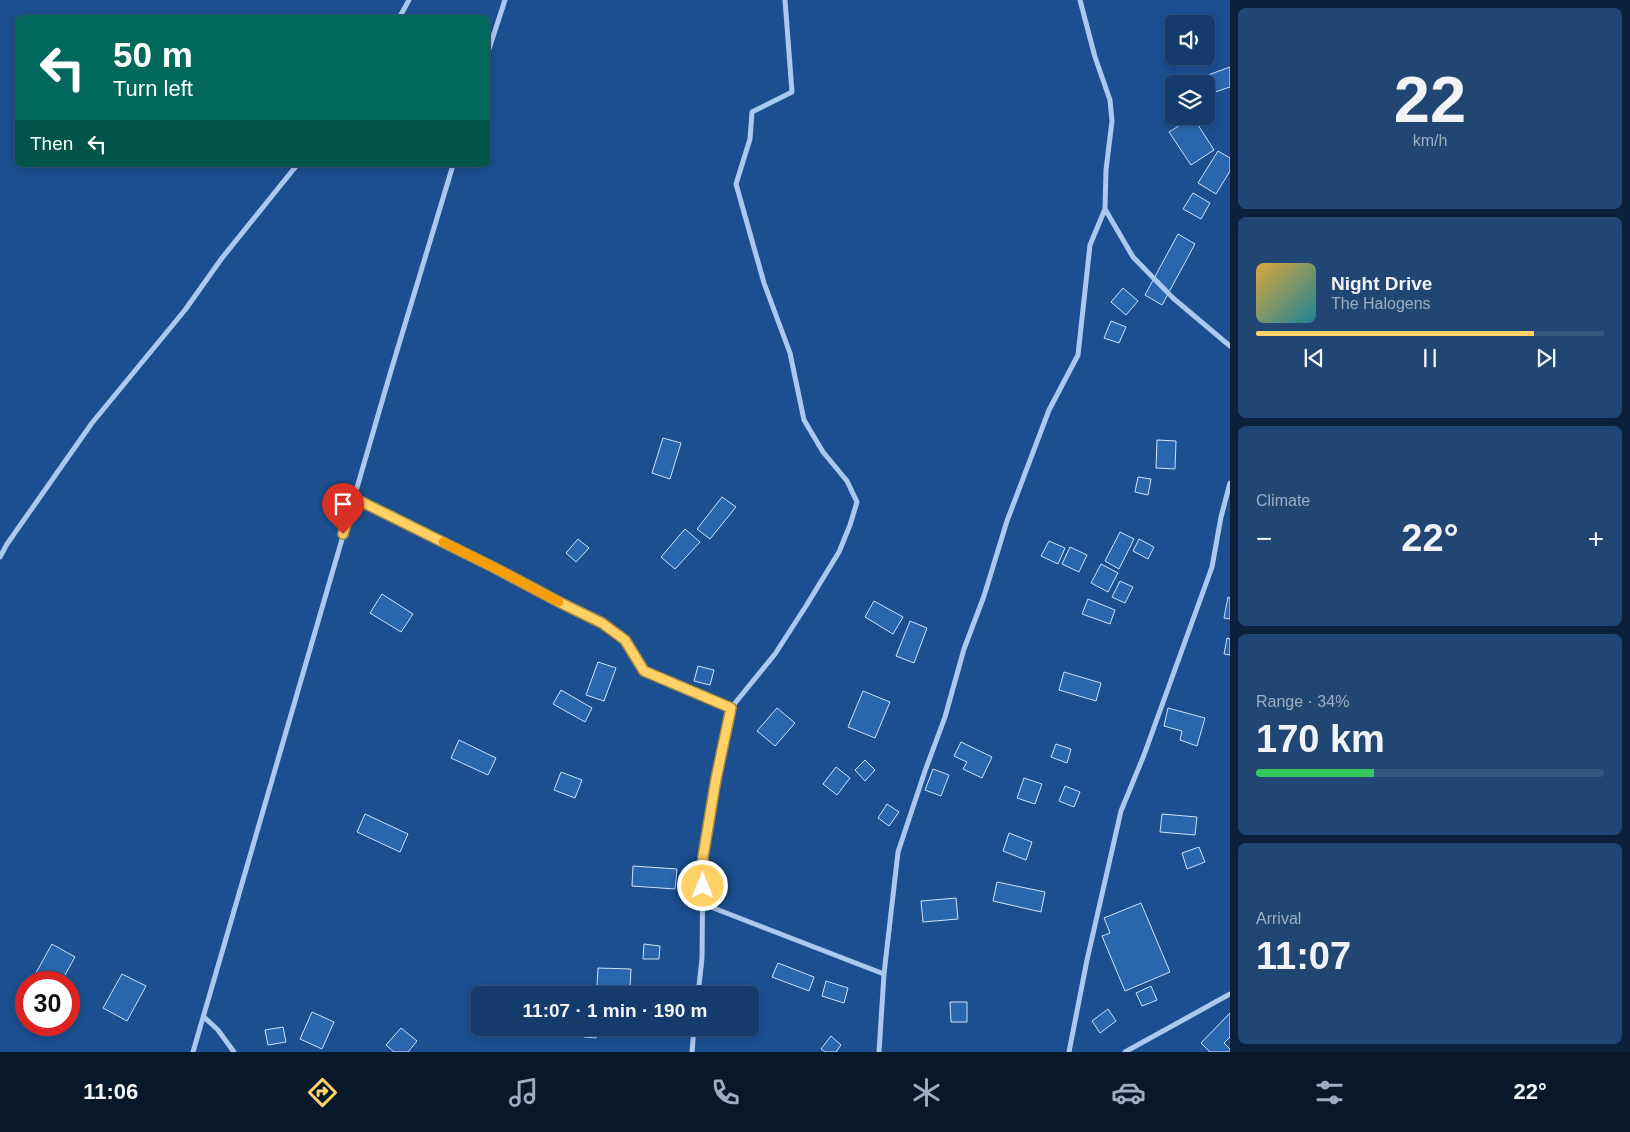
<!DOCTYPE html>
<html lang="en">
<head>
<meta charset="utf-8">
<style>
	:root { --surface:#143b6b; --page:#214673; --text:#f1f3f6; --muted:#9dadc1; --line:#33557e; --accent:#ffd166 }
	body { margin:0; font-family:Arial,sans-serif; background:var(--page); color:var(--text); height:100vh; display:flex; flex-direction:column; font-size:19px; white-space:nowrap }
	* { box-sizing:border-box; margin:0 }
	p { font-size:16px; color:var(--muted) }
	.icon { flex:none; width:28px; height:28px; fill:none; stroke:currentColor; stroke-width:2; stroke-linecap:round; stroke-linejoin:round }
	.map { position:relative; flex:1; overflow:hidden }
	.side { display:flex; flex-direction:column; gap:8px; padding:8px; background:#0b203b; width:400px }
	.side>* { flex:none }
	.banner { position:absolute; left:15px; top:15px; width:475px; height:152px; border-radius:8px; box-shadow:0 2px 8px #0003,0 0 0 1px var(--line); background:#00695c; color:#fff; overflow:hidden }
	.fabs { position:absolute; left:1165px; top:15px; display:grid; gap:10px }
	.fabs a { display:grid; place-items:center; width:50px; height:50px; border-radius:8px; background:var(--surface); box-shadow:0 2px 8px #0003,0 0 0 1px var(--line); font-size:25px }
	.speed { position:absolute; left:15px; top:971px; display:flex; gap:10px; font-size:25px; font-weight:700; text-align:center }
	.speed>* { display:grid; place-content:center; width:65px; height:65px; border-radius:50%; background:var(--surface); box-shadow:0 2px 8px #0003,0 0 0 1px var(--line); line-height:1 }
	.speed .limit { border:8px solid #d22; background:#fff; color:#111 }
	.pin { position:absolute; display:grid; place-items:center; width:42px; height:42px; color:#fff; margin:-51px -21px; border-radius:50% 50% 50% 0; rotate:-45deg; box-shadow:0 0 5px #0007 }
	.pin .icon { rotate:45deg }
	.me { position:absolute; width:55px; margin:-28px; rotate:0deg; stroke-linejoin:round; filter:drop-shadow(0 0 4px #0008) }
	.turn { display:flex; align-items:center; gap:18px; height:105px; padding:0 15px; font-size:22px }
	.turn .icon { width:65px; height:65px; stroke-width:2.5 }
	.turn b { display:block; font-size:35px; line-height:42px }
	.then { display:flex; align-items:center; height:48px; padding:0 15px; background:#0003; gap:10px; font-size:19px }
	.big { font-size:38px; font-weight:700; line-height:1.1 }
	.side .widget { flex:1; display:flex; flex-direction:column; justify-content:center; gap:8px; min-width:0; padding:0 18px; border-radius:8px; background:var(--page) }
	.side .dial { align-items:center; gap:0 }
	.dial b { font-size:65px; line-height:1 }
	.song { display:flex; align-items:center; gap:15px }
	.cover { width:60px; height:60px; border-radius:8px; background:linear-gradient(135deg,hsl(40 70% 55%),hsl(190 70% 35%)) }
	.played { height:5px; border-radius:2px; background:linear-gradient(90deg,var(--accent) 80%,var(--line) 80%) }
	.keys { display:flex; justify-content:space-around; direction:ltr }
	.heat { display:flex; justify-content:space-between; align-items:center; font-size:28px; direction:ltr }
	.charge { height:8px; border-radius:4px; background:linear-gradient(90deg,#34c759 34%,var(--line) 0) }
	.trip { position:absolute; left:471px; top:986px; width:288px; height:50px; border-radius:8px; background:var(--surface); box-shadow:0 2px 8px #0003,0 0 0 1px var(--line); font-weight:700; line-height:50px; text-align:center }
	.tab-bar { display:flex; height:80px; justify-content:space-around; align-items:center; background:#08182b; color:var(--muted) }
	.tab-bar .icon { width:35px; height:35px }
	.tab-bar .current { color:var(--accent) }
	.tab-bar b { font-size:22px; color:var(--text) }
	main { display:flex; flex:1; min-height:0 }
	.map>svg:first-child { display:block }
	.building { fill:#2a66ad; stroke:#cfe3fa }
	.lines { fill:none; stroke-linecap:round; stroke-linejoin:round }
	.minor { stroke:#a9c9ee; stroke-width:5 }
	.route-casing { stroke:#a68842; stroke-width:12 }
	.route { stroke:#ffd166; stroke-width:9 }
	.slow { stroke:#f59e0b; stroke-width:9 }
</style>
</head>
<body>
<main>
<div class="map">
<svg width="1230" height="1052" viewBox="0 0 1230 1052">
	<rect width="100%" height="100%" fill="#1b4f8f"/>
	<path class="building" d="M1230 67V87L1215 92 1208 75Z
		M1193 117 1214 150 1191 165 1169 132Z
		M1218 151 1230 158V171L1216 194 1198 183Z
		M1193 193 1210 203 1201 219 1183 209Z
		M1178 234 1195 244 1162 305 1145 295Z
		M1123 288 1138 301 1126 315 1111 302Z
		M1111 321 1126 327 1119 343 1104 338Z
		M663 438 681 443 670 479 652 473Z
		M1157 440 1176 441 1175 469 1156 468Z
		M1138 477 1151 479 1148 495 1135 492Z
		M722 497 736 507 710 539 697 529Z
		M685 529 700 542 675 569 661 557Z
		M1120 532 1134 539 1119 569 1105 561Z
		M578 539 589 548 576 562 566 553Z
		M1139 539 1154 547 1148 559 1133 551Z
		M1049 541 1065 548 1058 564 1041 556Z
		M1070 547 1087 555 1079 572 1062 564Z
		M1101 564 1118 573 1108 592 1091 583Z
		M1120 581 1133 587 1125 603 1112 597Z
		M382 594 413 614 401 632 370 613Z
		M1228 597 1230 598V619L1224 618Z
		M1088 599 1115 610 1110 624 1082 614Z
		M874 601 903 617 893 634 865 617Z
		M910 621 927 628 914 663 896 656Z
		M1227 638 1230 639V655L1224 654Z
		M598 662 616 668 604 701 586 695Z
		M698 666 714 670 710 685 694 681Z
		M1064 672 1101 683 1096 701 1059 690Z
		M561 690 592 708 585 722 553 704Z
		M863 691 890 702 875 738 848 727Z
		M777 708 795 723 775 746 757 731Z
		M1168 708 1205 718 1197 746 1180 740 1182 731 1164 726Z
		M459 740 496 758 488 775 451 758Z
		M961 742 992 757 982 778 963 769 967 762 954 756Z
		M1056 744 1071 749 1067 763 1051 757Z
		M865 760 875 770 865 781 855 770Z
		M836 767 850 778 837 795 823 784Z
		M933 769 949 775 941 796 925 790Z
		M561 772 582 780 575 798 554 790Z
		M1024 778 1042 784 1035 804 1017 798Z
		M1065 786 1080 792 1074 807 1059 801Z
		M887 804 899 812 889 826 878 818Z
		M365 814 408 834 400 852 357 832Z
		M1162 814 1197 817 1195 835 1160 832Z
		M1009 833 1032 842 1026 860 1003 851Z
		M1199 847 1205 862 1187 869 1182 853Z
		M633 866 677 869 675 889 632 886Z
		M997 882 1045 892 1041 912 993 901Z
		M956 898 958 919 923 922 921 901Z
		M1141 903 1170 972 1125 991 1102 936 1110 933 1104 918Z
		M52 944 75 957 61 982H42L33 978Z
		M644 944 660 946 659 959H643Z
		M778 963 814 977 809 991 772 977Z
		M598 968 631 969 630 987 597 986Z
		M122 974 146 986 127 1021 103 1008Z
		M826 981 848 988 844 1003 822 996Z
		M1151 986 1157 1000 1142 1006 1136 993Z
		M950 1002H967V1022H951Z
		M1108 1009 1116 1021 1100 1033 1092 1021Z
		M312 1012 334 1022 322 1049 300 1039Z
		M1230 1013V1037L1224 1043 1230 1049V1052H1210L1201 1043Z
		M283 1027 286 1042 268 1045 265 1030Z
		M401 1028 417 1041 408 1052H394L386 1045Z
		M586 1028H597L596 1038 584 1037Z
		M831 1036 841 1045 836 1052H825L821 1049Z"/>
	<g class="lines">
		<path class="minor" d="M1080 0 1095 57 1110 100 1112 121 1106 170 1105 209 1133 257 1173 298 1230 346
			M399 18 409 0
			M488 52 505 0
			M354 498 495 567 563 604 602 623 625 641 645 671 731 708
			M0 557 7 544 92 423 185 310 222 258 297 165
			M703 904 884 974
			M698 995 702 958 703 857 716 779 731 708 775 654 806 606 839 552 850 525 857 502 847 481 823 452 804 420 790 353 764 283 736 184 750 139 752 112 792 92 785 0
			M204 1017 218 1030 234 1052
			M193 1052 390 374 453 165
			M692 1052 694 1028
			M879 1052 884 974 898 852 925 771 945 717 964 649 984 596 1007 521 1049 410 1078 355 1090 245 1105 209
			M1069 1052 1087 960 1121 811 1144 755 1212 567 1221 517 1230 483
			M1125 1052 1230 994"/>
	</g>
	<g class="lines">
		<g class="route-casing">
			<path id="route" d="M343 534 354 498 495 568 563 604 602 623 625 640 644 671 731 708 716 779 703 857V886"/>
		</g>
		<use href="#route" class="route"/>
		<path class="slow" d="M443 542 495 568 559 602"/>
	</g>
</svg>
<div class="fabs">
<a><svg class="icon" aria-label="sound" viewBox="0 0 24 24"><path d="M4 9h4l5-4v14l-5-4H4zM17 9q2 3 0 6"/></svg></a>
<a><svg class="icon" aria-label="layers" viewBox="0 0 24 24"><path d="M12 4l9 5-9 5-9-5zM3 14l9 5 9-5"/></svg></a>
</div>
<div class="speed"><div class="limit">30</div></div>
<div class="pin" style="left:343px;top:534px;background:#d93025"><svg class="icon" aria-label="arrive" viewBox="0 0 24 24"><path d="M6 21V4h12l-3 4 3 4H6"/></svg></div>
<svg class="me" style="left:703px;top:886px" viewBox="-20 -20 40 40"><circle r="17" fill="#ffd166" stroke="#fff" stroke-width="3"/><path d="M0-11L8 9 0 5-8 9z" fill="#fff"/></svg>
<div class="trip">11:07 · 1 min · 190 m</div>
<div class="banner">
<div class="turn"><svg class="icon" aria-label="left" viewBox="0 0 24 24"><path d="M17 20v-9H6M10 6l-5 5 5 5"/></svg><div><b>50 m</b>Turn left</div></div>
<div class="then">Then<svg class="icon" aria-label="left" viewBox="0 0 24 24"><path d="M17 20v-9H6M10 6l-5 5 5 5"/></svg></div>
</div>
</div>
<section class="side">
<div class="widget dial"><b>22</b><p>km/h</p></div>
<div class="widget">
<div class="song"><i class="cover"></i><div><b>Night Drive</b><p>The Halogens</p></div></div>
<div class="played"></div>
<div class="keys"><svg class="icon" aria-label="previous" viewBox="0 0 24 24"><path d="M18 5L8 12l10 7zM5 5v14"/></svg><svg class="icon" aria-label="pause" viewBox="0 0 24 24"><path d="M8 5v14M16 5v14"/></svg><svg class="icon" aria-label="next" viewBox="0 0 24 24"><path d="M6 5l10 7-10 7zM19 5v14"/></svg></div>
</div>
<div class="widget"><p>Climate</p>
<div class="heat"><a>−</a><b class="big">22°</b><a>+</a></div>
</div>
<div class="widget"><p>Range · 34%</p><b class="big">170 km</b><div class="charge"></div></div>
<div class="widget"><p>Arrival</p><b class="big">11:07</b></div>
</section>
</main>
<nav class="tab-bar">
<b>11:06</b>
<svg class="icon current" aria-label="directions" viewBox="0 0 24 24"><path d="M12 3l9 9-9 9-9-9zM9 14v-3h6M13 9l2 2-2 2"/></svg>
<svg class="icon" aria-label="music" viewBox="0 0 24 24"><path d="M9 18V5l10-2v13"/><circle cx="6" cy="18" r="3"/><circle cx="16" cy="16" r="3"/></svg>
<svg class="icon" aria-label="phone" viewBox="0 0 24 24"><path d="M5 4h4l2 5-3 2q2 4 5 5l2-3 5 2v4C11 20 4 13 5 4z"/></svg>
<svg class="icon" aria-label="climate" viewBox="0 0 24 24"><path d="M12 3v18M4 7l16 10M4 17L20 7"/></svg>
<svg class="icon" aria-label="car" viewBox="0 0 24 24"><path d="M5 17H2v-5l4-1 3-4h7l3 4 3 1v5h-3M9 17h6M6 11h13"/><circle cx="7" cy="17" r="2"/><circle cx="17" cy="17" r="2"/></svg>
<svg class="icon" aria-label="filters" viewBox="0 0 24 24"><path d="M4 7h16M4 17h16"/><circle cx="9" cy="7" r="2"/><circle cx="15" cy="17" r="2"/></svg>
<b>22°</b>
</nav>
</body>
</html>
